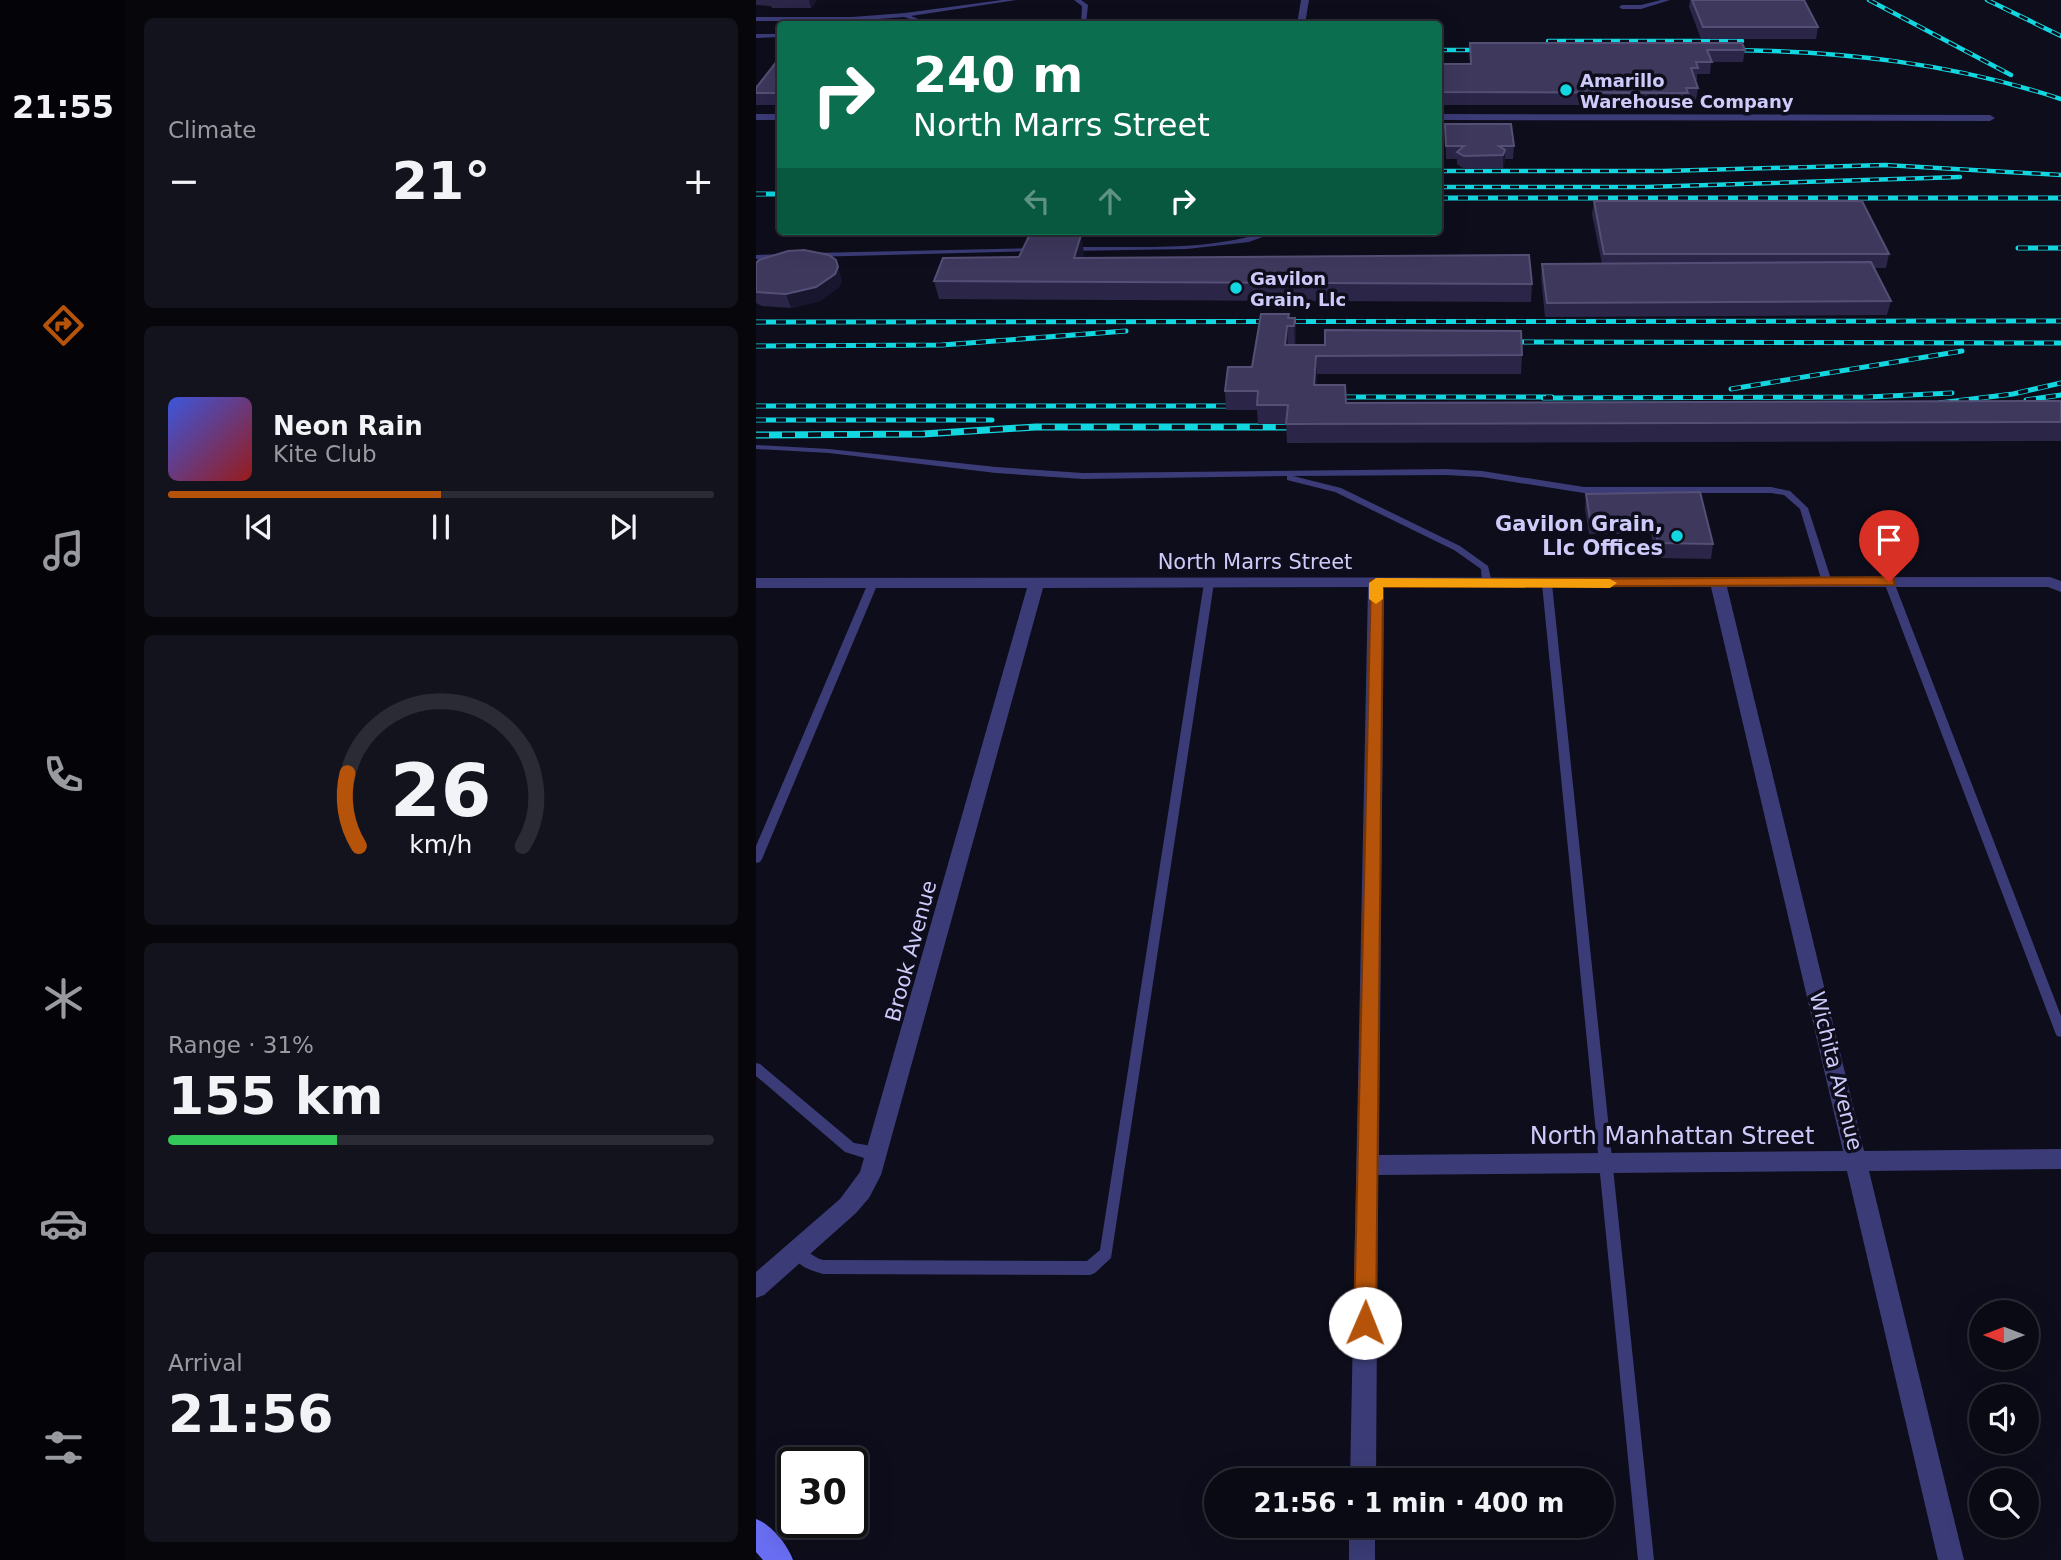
<!DOCTYPE html>
<html lang="en">
<head>
<meta charset="utf-8">
<style>
	:root { --surface:#0a0a14; --page:#13131d; --text:#f1f3f6; --muted:#999aa0; --line:#2a2b34; --accent:#b45309 }
	body { margin:0; font-family:"DejaVu Sans",sans-serif; background:var(--page); color:var(--text); height:100vh; display:flex; flex-direction:column; font-size:26px; white-space:nowrap }
	* { box-sizing:border-box; margin:0 }
	p { font-size:23px; color:var(--muted) }
	.icon { flex:none; width:38px; height:38px; fill:none; stroke:currentColor; stroke-width:2; stroke-linecap:round; stroke-linejoin:round }
	.map { position:relative; flex:1; overflow:hidden }
	.side { display:flex; flex-direction:column; gap:18px; padding:18px; background:#06060b; width:630px }
	.side>* { flex:none }
	.guide { position:absolute; left:21px; top:21px; width:665px; height:214px; border-radius:7px; box-shadow:0 7px 28px #0002,0 0 0 2px var(--line); background:#0b6e4f; color:#fff; overflow:hidden }
	.needle { width:46px; rotate:270deg }
	.fabs { position:absolute; left:1213px; top:1300px; display:grid; gap:14px }
	.fabs a { display:grid; place-items:center; width:70px; height:70px; border-radius:50%; background:var(--surface); box-shadow:0 7px 28px #0002,0 0 0 2px var(--line); font-size:35px }
	.speed { position:absolute; left:21px; top:1447px; display:flex; gap:14px; font-size:35px; font-weight:700; text-align:center }
	.speed>* { display:grid; place-content:center; width:91px; height:91px; border-radius:50%; background:var(--surface); box-shadow:0 7px 28px #0002,0 0 0 2px var(--line); line-height:1 }
	.speed .limit { border:4px solid #111; border-radius:10px; background:#fff; color:#111 }
	.pin { position:absolute; display:grid; place-items:center; width:60px; height:60px; color:#fff; margin:-72px -30px; border-radius:50% 50% 50% 0; rotate:-45deg; box-shadow:0 0 7px #0007 }
	.pin .icon { rotate:45deg }
	.me { position:absolute; width:77px; margin:-38px; rotate:1deg; stroke-linejoin:round; filter:drop-shadow(0 0 5px #0008) }
	.turn { display:flex; align-items:center; gap:24px; height:147px; padding:0 21px; font-size:32px }
	.turn .icon { width:91px; height:91px; stroke-width:2.5 }
	.turn b { display:block; font-size:49px; line-height:60px }
	.lanes { display:flex; align-items:center; height:66px; padding:0 21px; background:#0003; justify-content:center; gap:35px; direction:ltr }
	.lanes .off { opacity:.35 }
	.big { font-size:52px; font-weight:700; line-height:1.1 }
	.side .tile { flex:1; display:flex; flex-direction:column; justify-content:center; gap:10px; min-width:0; padding:0 24px; border-radius:10px; background:var(--page) }
	.side .dial { align-items:center; gap:0 }
	.dial svg { height:182px; overflow:visible; fill:none; stroke:var(--line); stroke-width:7; stroke-linecap:round; text-anchor:middle }
	.dial text { fill:var(--text); stroke:none }
	.song { display:flex; align-items:center; gap:21px }
	.cover { width:84px; height:84px; border-radius:10px; background:linear-gradient(135deg,hsl(230 70% 55%),hsl(0 70% 35%)) }
	.played { height:7px; border-radius:4px; background:linear-gradient(90deg,var(--accent) 50%,var(--line) 50%) }
	.keys { display:flex; justify-content:space-around; direction:ltr }
	.heat { display:flex; justify-content:space-between; align-items:center; font-size:38px; direction:ltr }
	.charge { height:10px; border-radius:5px; background:linear-gradient(90deg,#34c759 31%,var(--line) 0) }
	.trip { position:absolute; left:448px; top:1468px; width:410px; height:70px; border-radius:35px; background:var(--surface); box-shadow:0 7px 28px #0002,0 0 0 2px var(--line); font-weight:700; line-height:70px; text-align:center }
	main { display:flex; flex:1; min-height:0 }
	.menu { display:flex; flex-direction:column; width:126px; justify-content:space-around; align-items:center; background:#040408; color:var(--muted) }
	.menu .icon { width:49px; height:49px }
	.menu .on { color:var(--accent) }
	.menu b { font-size:32px; color:var(--text) }
	.map>svg:first-child { display:block }
	.lines { fill:none; stroke-linecap:round; stroke-linejoin:round }
	.lane { fill:#3b3c77; fill-rule:evenodd }
	.street { fill:#3b3c77; fill-rule:evenodd }
	.secondary { fill:#6a6ef3; fill-rule:evenodd }
	.rail-far2-casing { stroke:#12d7e0; stroke-width:4.5 }
	.rail-far1-casing { stroke:#12d7e0; stroke-width:5 }
	.rail-casing { stroke:#12d7e0; stroke-width:7 }
	.rail-far2 { stroke:#0e0d1b; stroke-width:2.5; stroke-dasharray:9; stroke-linecap:butt }
	.rail-far1 { stroke:#0e0d1b; stroke-width:3.5; stroke-dasharray:10; stroke-linecap:butt }
	.rail { stroke:#0e0d1b; stroke-width:4.5; stroke-dasharray:13; stroke-linecap:butt }
	.wall { fill:#2b2648 }
	.shaded-wall { fill:#18152e }
	.building { fill:#3d385c; stroke:#544f75; stroke-width:2 }
	.route { fill:#b45309; stroke:#753606; stroke-width:2 }
	.slow { fill:#f59e0b }
	.poi-dot { fill:#12d7e0; stroke:#0e0d1b; stroke-width:2.5 }
	.labels { text-anchor:middle; dominant-baseline:central; stroke-width:7; stroke-linejoin:round; paint-order:stroke }
	.far-poi-label { font-size:18px; font-weight:bold; fill:#cecbfb; stroke:#0e0d1b; text-anchor:start }
	.poi-label { font-size:21px; font-weight:bold; fill:#cecbfb; stroke:#0e0d1b; text-anchor:end }
	.street-label { font-size:21px; fill:#cecbfb; stroke:#0e0d1b }
	.near-street-label { font-size:24px; fill:#cecbfb; stroke:#0e0d1b }
</style>
</head>
<body>
<main>
<nav class="menu">
<b>21:55</b>
<svg class="icon on" aria-label="directions" viewBox="0 0 24 24"><path d="M12 3l9 9-9 9-9-9zM9 14v-3h6M13 9l2 2-2 2"/></svg>
<svg class="icon" aria-label="music" viewBox="0 0 24 24"><path d="M9 18V5l10-2v13"/><circle cx="6" cy="18" r="3"/><circle cx="16" cy="16" r="3"/></svg>
<svg class="icon" aria-label="phone" viewBox="0 0 24 24"><path d="M5 4h4l2 5-3 2q2 4 5 5l2-3 5 2v4C11 20 4 13 5 4z"/></svg>
<svg class="icon" aria-label="climate" viewBox="0 0 24 24"><path d="M12 3v18M4 7l16 10M4 17L20 7"/></svg>
<svg class="icon" aria-label="car" viewBox="0 0 24 24"><path d="M5 17H2v-5l4-1 3-4h7l3 4 3 1v5h-3M9 17h6M6 11h13"/><circle cx="7" cy="17" r="2"/><circle cx="17" cy="17" r="2"/></svg>
<svg class="icon" aria-label="filters" viewBox="0 0 24 24"><path d="M4 7h16M4 17h16"/><circle cx="9" cy="7" r="2"/><circle cx="15" cy="17" r="2"/></svg>
</nav>
<section class="side">
<div class="tile"><p>Climate</p>
<div class="heat"><a>−</a><b class="big">21°</b><a>+</a></div>
</div>
<div class="tile">
<div class="song"><i class="cover"></i><div><b>Neon Rain</b><p>Kite Club</p></div></div>
<div class="played"></div>
<div class="keys"><svg class="icon" aria-label="previous" viewBox="0 0 24 24"><path d="M18 5L8 12l10 7zM5 5v14"/></svg><svg class="icon" aria-label="pause" viewBox="0 0 24 24"><path d="M8 5v14M16 5v14"/></svg><svg class="icon" aria-label="next" viewBox="0 0 24 24"><path d="M6 5l10 7-10 7zM19 5v14"/></svg></div>
</div>
<div class="tile dial"><svg viewBox="0 0 100 80">
<path d="M14 69A42 42 0 1 1 86 69"/>
<path d="M14 69A42 42 0 0 1 9 37" stroke="#b45309"/>
<text x="50" y="56" font-size="32" font-weight="700">26</text>
<text x="50" y="72" font-size="11">km/h</text>
</svg></div>
<div class="tile"><p>Range · 31%</p><b class="big">155 km</b><div class="charge"></div></div>
<div class="tile"><p>Arrival</p><b class="big">21:56</b></div>
</section>
<div class="map">
<svg width="1305" height="1560" viewBox="0 0 1305 1560">
	<rect width="100%" height="100%" fill="#0e0d1b"/>
	<g class="lines">
		<path class="lane" d="M246 0H260L155 16 174 24H169L148 17 96 21H0V17H96L149 13Z
			M318 0H325L332 5 330 24H325L326 6Z
			M905 0H914L885 9H866L863 7 866 5H885Z
			M0 34H24V37L0 38Z
			M324 231H334L304 241 299 240Z
			M513 231H523L493 242 431 249 314 251 311 249 314 247C379 246 451 252 513 231Z
			M281 248 284 250 283 251 55 257 52 255 55 253Z
			M0 255 29 254 32 256 29 258 0 259Z
			M0 445 73 449 240 467 327 473 690 469 726 471 828 487H1015L1034 491 1052 508 1076 582 1071 585 1066 582 1044 509 1028 495 1015 493H828L726 477 690 475 537 476 585 488 704 546 732 566 736 583 731 586 726 583 725 569 698 550 579 492 531 480V476L327 479 240 473 73 453 0 449Z
			M1133 579 1138 582 1305 1016V1037L1301 1036 1299 1032 1128 582Z
			M117 580 122 583 6 859 4 862 0 863V846L112 583Z
			M453 580 458 583 355 1258 339 1273 334 1275 67 1274C53 1270 41 1266 34 1252L36 1247 41 1246C51 1249 56 1257 67 1260L331 1261 344 1250 448 583Z
			M791 581 796 584 898 1560H882L786 584Z
			M0 1063 4 1064 98 1143 128 1148 130 1152 128 1156 108 1158 89 1152 0 1076Z"/>
		<path class="street" d="M545 0H553L549 24H541Z
			M0 114H24V120H0Z
			M682 114 1234 115 1239 118 1234 121 682 120Z
			M1294 577 1305 581V592L1292 587H971L1108 1151 1305 1149V1169L1113 1171 1208 1560H1182L1091 1171 622 1175 620 1480H594L612 587 287 588 125 1175 113 1198 100 1213 8 1295 0 1298V1272L84 1199 104 1172 271 588H0V578ZM628 587H955L1087 1151 623 1155Z
			M593 1526H619V1560H593Z"/>
		<path class="secondary" d="M0 1519C16 1525 31 1544 37 1560H7L0 1552Z"/>
		<g class="rail-far2-casing">
			<path id="rail-far2" d="M1113 0 1255 75
				M1231 0 1305 36
				M792 41H986
				M682 50H733
				M971 50C1086 51 1196 63 1305 99
				M682 171H907L1129 165 1305 175
				M682 187H890L1204 177"/>
		</g>
		<g class="rail-far1-casing">
			<path id="rail-far1" d="M0 194H24
				M682 198H1305
				M1262 248H1305
				M0 322 1305 321
				M748 342 1305 343
				M0 346 186 345 370 331
				M975 389 1206 351
				M570 397H796
				M787 398 1112 397 1196 393
				M1270 400 1305 395
				M1183 403 1257 394 1305 383
				M0 406H490
				M0 420H236"/>
		</g>
		<g class="rail-casing">
			<path id="rail" d="M0 435 167 434 280 427H550"/>
		</g>
		<use href="#rail-far2" class="rail-far2"/>
		<use href="#rail-far1" class="rail-far1"/>
		<use href="#rail" class="rail"/>
	</g>
	<path class="wall" d="M0 0H95H61L55 8H16L15 6 0 5Z
		M934 0H1048L1062 27 1060 39H945L933 7Z
		M714 43 989 50 987 62H955L954 74H941V80H939L942 88 940 100H931L930 105H682V64H714Z
		M24 61V105H0V88Z
		M689 124 758 146 757 159H749L747 168 708 169 701 164V159H690Z
		M838 201 1133 254 1130 268H1118L1135 301 1131 315 789 317 785 277 786 264H846L836 214Z
		M328 253 326 258 776 284 775 302 183 299 178 281 263 257Z
		M0 263 86 280 83 287 64 301 35 308 6 306 0 303Z
		M533 314V318H539L540 336 539 344 532 345 766 355 765 374H561L560 385 590 403 1305 401V441L531 443 530 424H502L501 410H470L469 391 496 367Z
		M944 492 957 544 955 559 900 558 895 534H833L829 509 830 494Z"/>
	<path class="shaded-wall" d="M53 0H61L55 8Z
		M749 150V162L747 168V155Z
		M325 235 328 253 321 276 318 258Z
		M82 267 86 280 83 287 64 301 35 308 30 294Z
		M539 318 540 336 539 344 538 326Z
		M531 326 532 344 530 364 529 345Z
		M560 356 561 374 559 404 558 385Z"/>
	<path class="building" d="M936 0H1048L1062 27H947Z
		M714 43H986L989 50H951L956 62H940L942 68H935L942 88H930L932 93 682 92V64H715Z
		M21 61H24V93H0V88Z
		M689 124H755L758 146H743L749 150 747 155 708 156 701 152 708 146H690Z
		M838 201H1106L1133 254H848Z
		M325 235 318 258 773 255 776 284 178 281 187 258 263 257 273 236Z
		M48 250 73 255 80 260 82 267 79 274 60 287 30 294 0 292V263L3 260 32 251Z
		M1115 262 1135 301 791 303 786 264Z
		M505 314H533L532 318H539L538 326H531L529 345H569V330L765 331 766 355 560 356 558 385H589L590 403 1305 401V422L530 424 532 405H501L502 391H469L472 367H496Z
		M944 492 957 544 902 543 897 519H834L830 494Z"/>
	<path class="route" d="M1133 577 1138 579V585L627 587 620 1323 616 1330 609 1333 601 1330 598 1323 615 580Z"/>
	<path class="slow" d="M620 578 854 579 861 583 854 588 627 587V599L620 604 613 599V583Z"/>
	<g class="poi-dot">
		<circle cx="810" cy="90" r="7"/>
		<circle cx="480" cy="288" r="7"/>
		<circle cx="921" cy="536" r="7"/>
	</g>
	<g class="labels">
		<g class="far-poi-label">
			<text x="824" y="80">Amarillo<tspan x="824" dy="21">Warehouse Company</tspan></text>
			<text x="494" y="278">Gavilon<tspan x="494" dy="21">Grain, Llc</tspan></text>
		</g>
		<g class="poi-label">
			<text x="907" y="524">Gavilon Grain,<tspan x="907" dy="24">Llc Offices</tspan></text>
		</g>
		<g class="street-label">
			<text x="499" y="562">North Marrs Street</text>
			<text transform="translate(155 951) rotate(-75)">Brook Avenue</text>
			<text transform="translate(1080 1071) rotate(76)">Wichita Avenue</text>
		</g>
		<g class="near-street-label">
			<text x="916" y="1136">North Manhattan Street</text>
		</g>
	</g>
</svg>
<div class="fabs">
<a><svg class="needle" viewBox="-14 -14 28 28"><path d="M0-13l5 13h-10z" fill="#e53935"/><path d="M0 13l5-13h-10z" fill="#999aa0"/></svg></a>
<a><svg class="icon" aria-label="sound" viewBox="0 0 24 24"><path d="M4 9h4l5-4v14l-5-4H4zM17 9q2 3 0 6"/></svg></a>
<a><svg class="icon" aria-label="search" viewBox="0 0 24 24"><circle cx="10" cy="10" r="6"/><path d="M15 15l6 6"/></svg></a>
</div>
<div class="speed"><div class="limit">30</div></div>
<div class="pin" style="left:1133px;top:582px;background:#d93025"><svg class="icon" aria-label="arrive" viewBox="0 0 24 24"><path d="M6 21V4h12l-3 4 3 4H6"/></svg></div>
<svg class="me" style="left:609px;top:1323px" viewBox="-20 -20 40 40"><circle r="19" fill="#fff"/><path d="M0-13L10 11 0 6-10 11z" fill="#b45309"/></svg>
<div class="trip">21:56 · 1 min · 400 m</div>
<div class="guide">
<div class="turn"><svg class="icon" aria-label="right" viewBox="0 0 24 24"><path d="M7 20v-9h11M14 6l5 5-5 5"/></svg><div><b>240 m</b>North Marrs Street</div></div>
<div class="lanes"><svg class="icon off" aria-label="left" viewBox="0 0 24 24"><path d="M17 20v-9H6M10 6l-5 5 5 5"/></svg><svg class="icon off" aria-label="ahead" viewBox="0 0 24 24"><path d="M12 20V5M6 11l6-6 6 6"/></svg><svg class="icon" aria-label="right" viewBox="0 0 24 24"><path d="M7 20v-9h11M14 6l5 5-5 5"/></svg></div>
</div>
</div>
</main>
</body>
</html>
